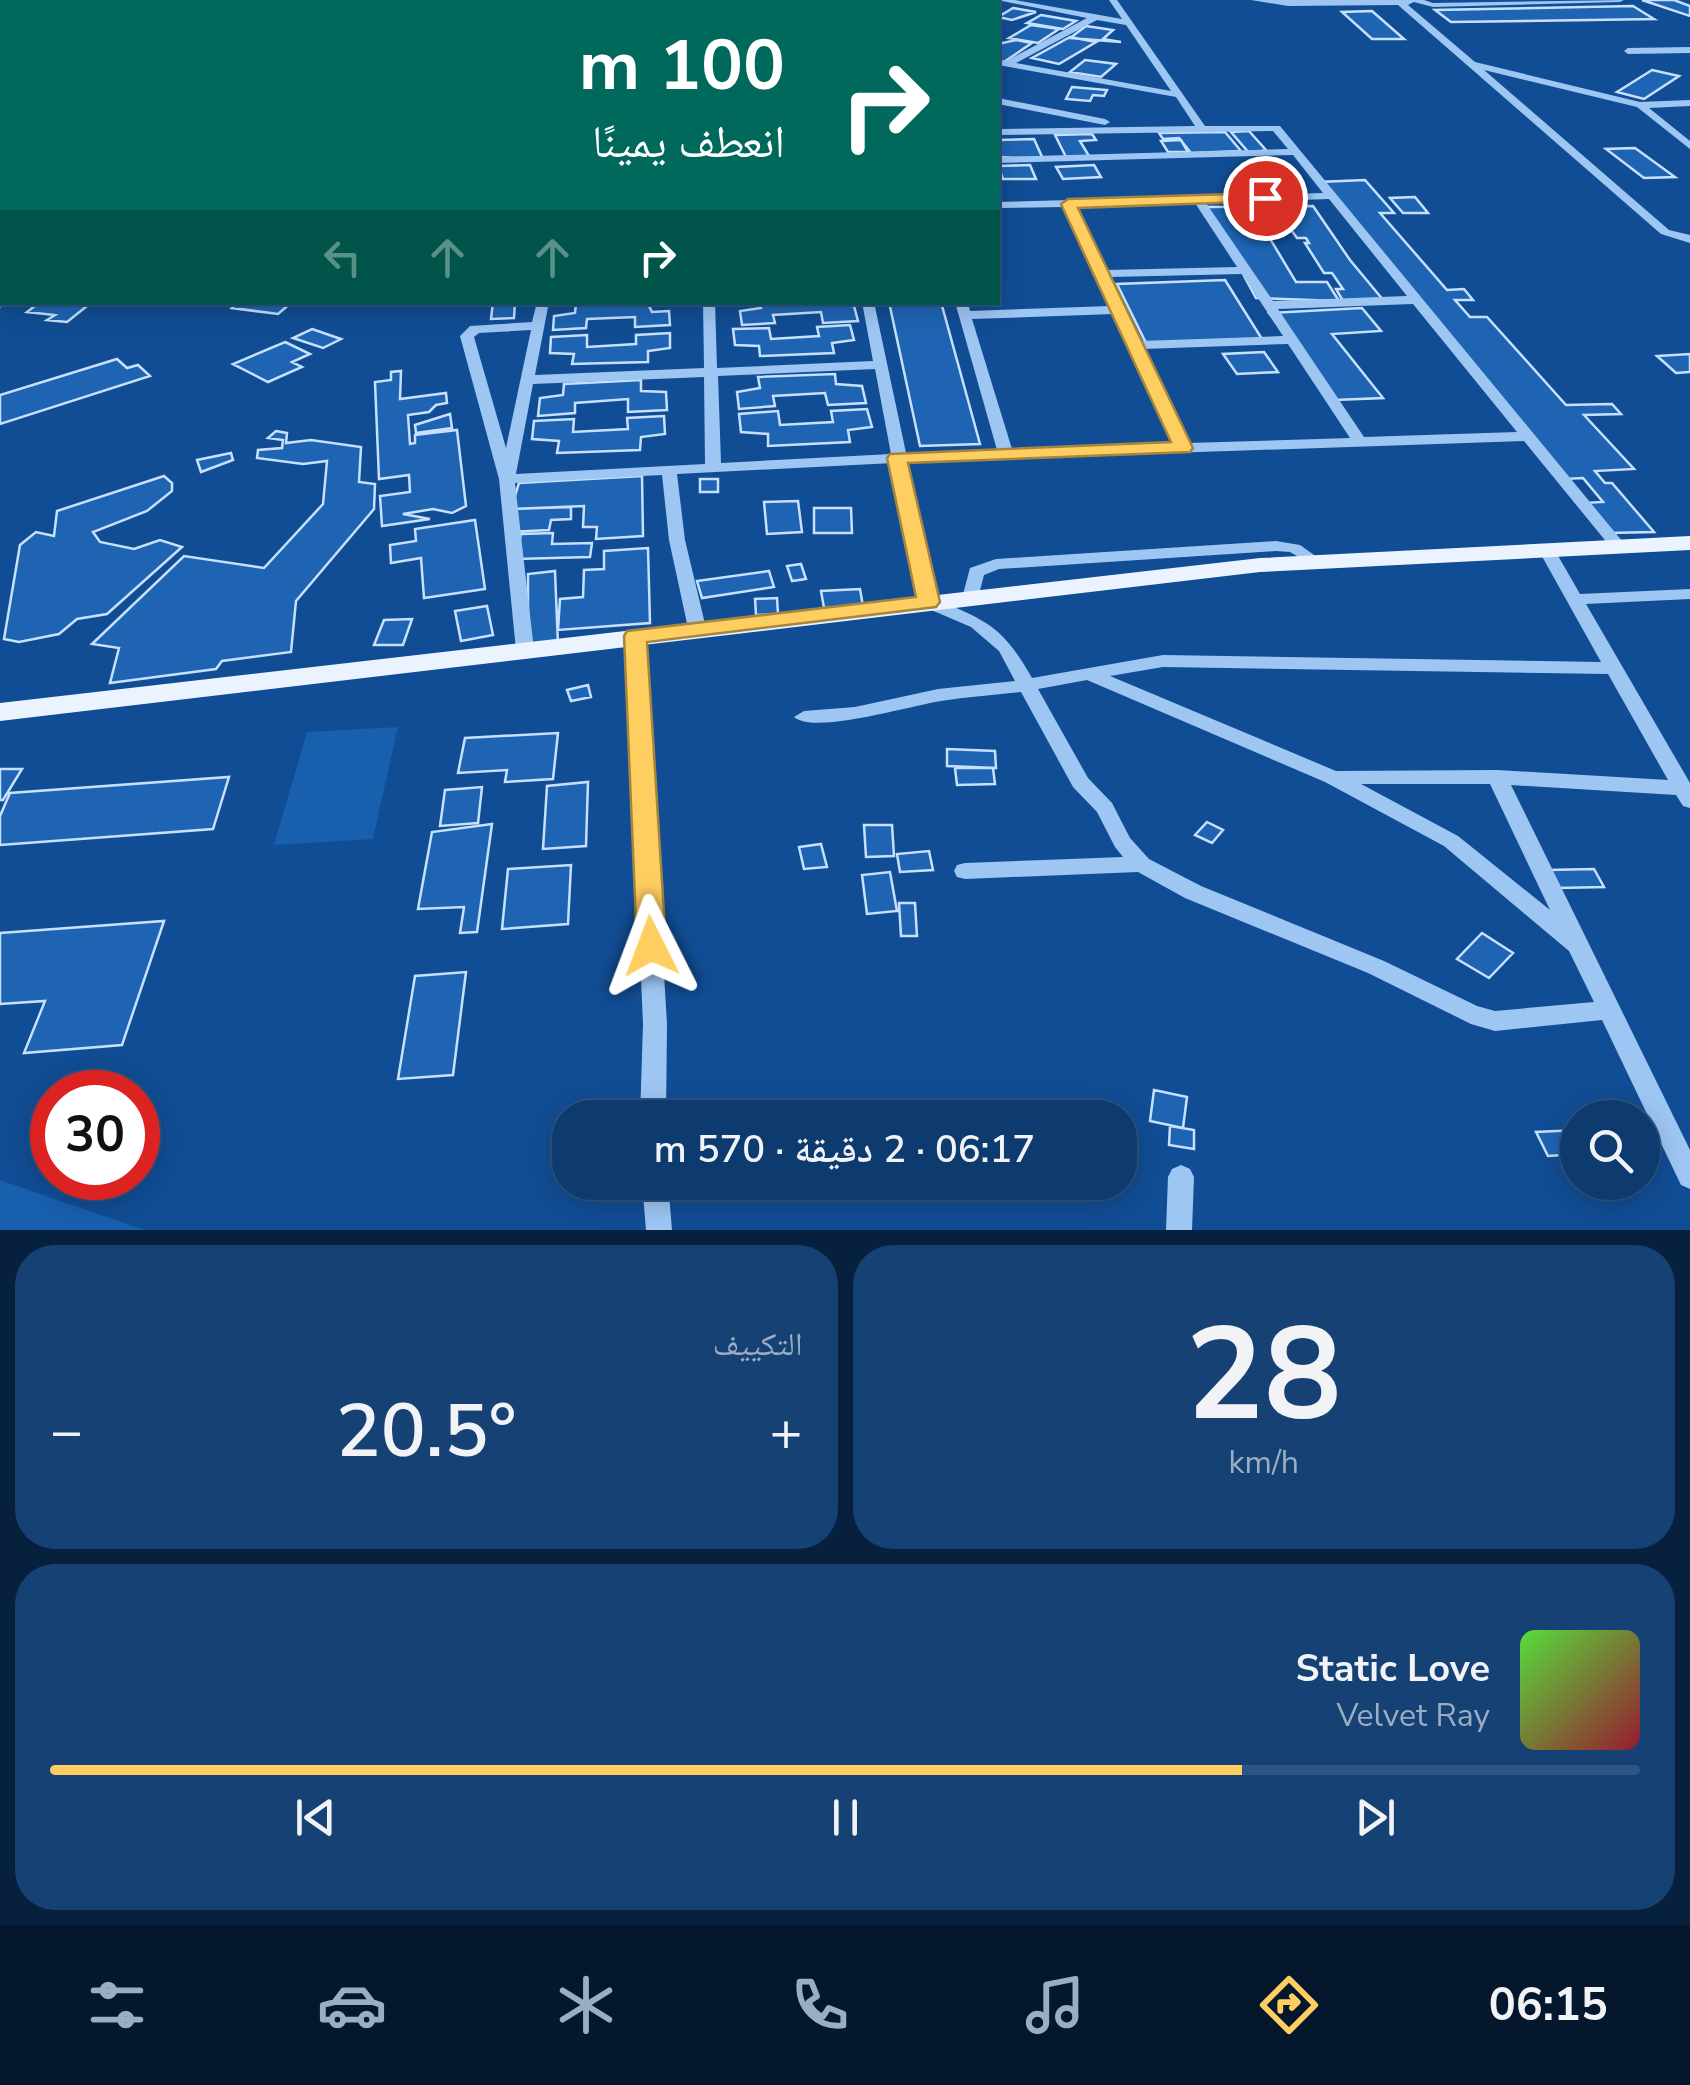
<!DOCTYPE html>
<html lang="ar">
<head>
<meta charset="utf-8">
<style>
	:root { --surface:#0d3a6f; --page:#164174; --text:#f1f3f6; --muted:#9aadc3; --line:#2d5482; --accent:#ffce60 }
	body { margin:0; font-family:"Nunito Sans","Noto Naskh Arabic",sans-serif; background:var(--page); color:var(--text); direction:rtl; height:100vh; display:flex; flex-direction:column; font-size:38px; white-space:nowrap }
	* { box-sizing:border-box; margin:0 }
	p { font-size:32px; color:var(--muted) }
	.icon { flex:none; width:55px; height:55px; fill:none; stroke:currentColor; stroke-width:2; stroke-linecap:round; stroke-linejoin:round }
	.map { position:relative; height:1230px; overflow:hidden; direction:ltr }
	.sheet { display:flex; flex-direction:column; gap:15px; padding:15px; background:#07203d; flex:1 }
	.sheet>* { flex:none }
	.banner { position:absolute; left:0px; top:0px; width:1000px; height:305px; box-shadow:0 5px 25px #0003,0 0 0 2px var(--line); direction:rtl; background:#00695c; color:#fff; overflow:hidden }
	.controls { position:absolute; left:1560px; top:1100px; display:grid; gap:20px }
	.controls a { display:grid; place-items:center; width:100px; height:100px; border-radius:50%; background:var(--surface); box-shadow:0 5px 25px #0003,0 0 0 2px var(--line); font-size:50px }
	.speed { position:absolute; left:30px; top:1070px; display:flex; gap:20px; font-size:50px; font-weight:700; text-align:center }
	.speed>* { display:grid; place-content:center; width:130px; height:130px; border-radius:50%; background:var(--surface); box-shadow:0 5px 25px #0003,0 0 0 2px var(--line); line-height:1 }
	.speed .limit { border:15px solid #d22; background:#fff; color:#111 }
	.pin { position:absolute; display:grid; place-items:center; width:85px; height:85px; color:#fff; margin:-42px; border:5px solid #fff; border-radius:50%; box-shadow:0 2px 10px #0007 }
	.me { position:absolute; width:110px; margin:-55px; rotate:357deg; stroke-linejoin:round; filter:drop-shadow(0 0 8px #0008) }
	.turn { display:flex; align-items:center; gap:35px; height:210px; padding:0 50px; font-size:45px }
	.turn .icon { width:130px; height:130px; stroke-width:2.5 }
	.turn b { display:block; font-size:70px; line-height:85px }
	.lanes { display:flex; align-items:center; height:95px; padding:0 50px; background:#0003; justify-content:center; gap:50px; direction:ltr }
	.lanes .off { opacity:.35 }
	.big { font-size:75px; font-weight:600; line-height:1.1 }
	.sheet .tile { flex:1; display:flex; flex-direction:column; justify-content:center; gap:15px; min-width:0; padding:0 35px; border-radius:40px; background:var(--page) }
	.sheet .dial { align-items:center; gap:0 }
	.dial b { font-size:130px; line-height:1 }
	.song { display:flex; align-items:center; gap:30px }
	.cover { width:120px; height:120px; border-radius:15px; background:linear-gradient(135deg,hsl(110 70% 55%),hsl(350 70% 35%)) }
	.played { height:10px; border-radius:5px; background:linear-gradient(90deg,var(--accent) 75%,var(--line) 75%) }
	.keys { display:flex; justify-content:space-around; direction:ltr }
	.heat { display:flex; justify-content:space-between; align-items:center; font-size:55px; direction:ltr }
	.sheet .tiles { flex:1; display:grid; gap:15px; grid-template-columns:1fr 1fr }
	.tile:last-child { grid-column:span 2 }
	.trip { position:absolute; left:552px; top:1100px; width:585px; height:100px; border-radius:40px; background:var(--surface); box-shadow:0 5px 25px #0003,0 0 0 2px var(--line); font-weight:600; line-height:100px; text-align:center; direction:rtl }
	.dock { display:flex; height:160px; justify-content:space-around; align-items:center; background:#05172c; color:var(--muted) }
	.dock .icon { width:70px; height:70px }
	.dock .active { color:var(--accent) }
	.dock b { font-size:45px; color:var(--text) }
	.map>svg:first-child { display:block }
	.green { fill:#185fae }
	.building { fill:#1e64b3; stroke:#c6e0fd; stroke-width:2.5 }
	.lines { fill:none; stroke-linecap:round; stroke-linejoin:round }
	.minor { fill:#9ec6f3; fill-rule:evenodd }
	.major { fill:#eaf3ff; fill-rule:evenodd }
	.route { fill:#ffce60; stroke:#a6863e; stroke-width:2.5 }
</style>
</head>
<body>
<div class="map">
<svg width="1690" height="1230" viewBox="0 0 1690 1230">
	<rect width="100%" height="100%" fill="#114d94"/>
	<path class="green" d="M398 727 373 839 274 845 307 732Z
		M0 1180 144 1230H0Z"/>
	<path class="building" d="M1642 0H1674L1690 6V16Z
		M1633 6 1654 19 1451 22 1435 10Z
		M1013 8 1036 12 1012 20 998 17Z
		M1372 11 1404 39H1372L1342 12Z
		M1041 15 1076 21 1063 29 1027 23Z
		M1031 25 1059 29 1038 43 1009 38Z
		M1086 26 1113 30 1103 39 1121 42 1070 38Z
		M1070 37 1096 42 1059 64 1032 58Z
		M1016 40 1032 43 998 66V44Z
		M1085 60 1116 64 1101 77 1070 72Z
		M1652 70 1679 76 1644 99 1617 92Z
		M1072 87 1107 90 1104 96 1093 95 1090 101 1066 99Z
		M1249 131 1266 150 1250 154 1231 132Z
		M1225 132 1241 151 1191 153 1179 138 1163 139 1159 133Z
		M1092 134 1096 140 1080 141 1089 156 1066 157 1055 135Z
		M1034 139 1043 159 998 157V140Z
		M1181 140 1188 152H1168L1161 141Z
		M1635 148 1675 177 1644 178 1606 149Z
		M1030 165 1036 179H1003L998 166Z
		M1094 165 1101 177 1063 179 1056 167Z
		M1365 180 1394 213H1380L1447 290 1464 289 1473 300H1455L1470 317H1487L1566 405 1612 404 1621 414 1584 415 1634 469 1595 471 1605 483H1612L1654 532 1608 533 1583 503 1603 502 1583 478 1564 479 1319 182Z
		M1415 197 1428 213H1403L1390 198Z
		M1313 206 1350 260 1384 301H1343L1336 289H1343L1332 273H1324L1305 243H1309L1306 238H1297L1289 227H1263L1296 282H1327L1339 301 1256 298 1207 207Z
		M1225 280 1262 339 1146 343 1117 284Z
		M40 302H92L67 322 47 320 55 315 27 312Z
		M239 302H292L278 314 232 308Z
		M493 302H515L514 318 491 319Z
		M647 302 652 312 669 311 670 325 635 327V317L587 319 586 328 553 330 554 316 575 313 576 304Z
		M760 302 854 306 858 321 823 323 821 312 773 315 775 323 742 325 740 311 761 308Z
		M889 302H941L980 444 920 446Z
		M1362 308 1381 331 1332 334 1383 398 1334 400 1269 313Z
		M850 325 854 340 832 343 834 353 760 356 759 346 735 345 733 329 769 328 771 339 819 336 817 327Z
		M312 329 341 339 323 348 293 338Z
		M670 333V348L648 351V362L572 364 574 354 550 353 551 337 587 335V347L636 344V335Z
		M285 342 310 354 292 362 302 367 268 382 233 364Z
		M1264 352 1278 372 1237 374 1223 354Z
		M1690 354V372L1676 373 1657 356Z
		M117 359 127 368 138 365 150 376 0 424V395Z
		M401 371 400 399 446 393 447 403 436 405 429 412 408 415 410 444 415 443V435L457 430 466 506 452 513 433 509 403 514 430 519 382 526 380 496 410 492 409 475 379 479 375 382 391 380V372Z
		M835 374 836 384 862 386 866 403 828 405 825 393 773 396 775 406 739 409 737 392 760 388 758 377Z
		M641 380V391L666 392 667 410 628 412V399L575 403V413L538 416 540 398 563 395 564 384Z
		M867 409 872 427 848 430 850 442 768 446V434L741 432 739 414 778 411 780 425 833 422 831 411Z
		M450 414 452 428 416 433 415 425Z
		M664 416 665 434 641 437 640 450 557 453 559 441 532 439 534 421 574 419 573 432 628 429 627 418Z
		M276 431 287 433 286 443 311 440 361 447 359 482 375 484 374 509 296 601 291 652 222 661 216 669 110 683 119 648 92 644 184 556 264 568 323 504 327 461 303 464 257 458 258 450 282 448 283 440 268 438Z
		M231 453 233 460 201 472 197 460Z
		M164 476 172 483V491L147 511 93 532 100 542 134 549 160 540 182 547 107 614 77 619 59 634 19 642 4 639 20 545 36 532 54 536 57 511Z
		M642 476 643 536 596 539 597 527H583L584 506 511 509 519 483Z
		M700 479H718V492H700Z
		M798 501 802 532 767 534 764 502Z
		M571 507V519L551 520 549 530 509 532 511 509Z
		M814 508H851L852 533H814Z
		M475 520 485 589 424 598 421 558 391 563 390 545 416 541 415 529Z
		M553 533 552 544 592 543 590 557 516 559 521 534Z
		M648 548 650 623 558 630 560 599 583 597 584 570 604 569V551Z
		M801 564 806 579 792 581 787 566Z
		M555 571 558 645 528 649V574Z
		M769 571 774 587 702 598 697 581Z
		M860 589 863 606 824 608 821 591Z
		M777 598 778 614 756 615 755 599Z
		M487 606 493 635 461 641 455 611Z
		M412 619 403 645H374L384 620Z
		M588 685 591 697 571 701 567 690Z
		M558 733 553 779 505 782 507 770 458 773 465 738Z
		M947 749 995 751 996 768 947 766Z
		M955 768H993L995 784 957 785Z
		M0 769H22L3 800H0Z
		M229 777 213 829 0 845V816L10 793Z
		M588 782 586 846 543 849 547 786Z
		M482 787 478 823 440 826 445 790Z
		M1207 822 1223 830 1212 843 1195 835Z
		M492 824 477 932 460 933 464 907 418 909 432 832Z
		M864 825H892L894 856 866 857Z
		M821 844 827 867 804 869 799 847Z
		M929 851 933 870 900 872 897 854Z
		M571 865 568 924 502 929 508 869Z
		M1594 869 1604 887 1557 888 1547 870Z
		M890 872 897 911 867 914 862 875Z
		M899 903H915L917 936H901Z
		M164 921 122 1045 24 1053 45 1001 0 1004V933Z
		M1482 933 1513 953 1489 978 1457 959Z
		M466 972 453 1075 398 1079 415 976Z
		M1154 1090 1187 1097 1183 1128 1150 1121Z
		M1170 1126 1194 1130V1149L1169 1145Z
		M1578 1130V1154L1548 1156 1536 1132Z"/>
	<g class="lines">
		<path class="minor" d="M511 0H530L532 2H509Z
			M997 0H1015L1122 19 1109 0H1117L1205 126H1280L1627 547 1625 550H1613L1524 441 908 462 936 599C989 622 1003 627 1032 678L1163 655 1601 662 1539 551 1547 546 1553 547 1580 594 1690 589V599L1586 604 1690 783V808L1683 806 1676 795 1511 785 1690 1150V1189L1681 1185 1602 1020 1495 1031 1471 1024 1368 973 1185 898 1138 872 965 879 957 877 954 871 957 865 965 863 1123 857 1115 847 1097 812 1073 787 1021 692C994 695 968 697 941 701 913 705 814 735 794 717L804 711 855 707 938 689 1015 681 999 651 971 627 922 606 919 602 893 463 677 474 685 540 706 628 697 633 688 628 669 540 662 475 515 483 534 650 525 656 516 650 499 479 460 336 470 326 532 322 537 302H569L548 307 535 375 704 368 703 302H715L717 368 873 361 862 302H874L906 453 997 450 955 302H968L970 311 1110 306 1065 207 998 208V202L1323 193 1293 155 998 163V157L1288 149 1273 131 998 135V129L1195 126 1176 97 998 65V59L1006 61 1087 18ZM1097 20 1126 25 1171 91 1016 63ZM1329 199 1407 296 1273 301 1206 203ZM1195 203 1237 267 1106 270 1076 206ZM1242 274 1283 336 1140 341 1110 277ZM1413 304 1517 432 1364 437 1278 309ZM1114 314 1174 444 1012 449 972 319ZM531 330 506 448 474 337 479 333ZM1288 344 1350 438 1188 443 1143 349ZM875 369 891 454 721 463 718 376ZM704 377 705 464 516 474 533 384ZM1163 667 1608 674 1668 780 1497 770 1336 771 1110 676ZM1087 680 1325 782 1444 846 1569 951 1594 1002 1495 1011 1477 1006 1384 961 1201 886 1149 859 1130 838 1112 803 1088 778 1038 689ZM1361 784H1490L1550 910 1458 836Z
			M1251 0H1424L1433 3 1624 0 1620 2 1433 7 1414 2 1408 5 1475 62 1640 102 1690 100V106L1649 108 1690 141V149L1637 107 1484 70 1669 230 1690 235V243L1661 234 1398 5 1288 6Z
			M1690 47V53L1628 54 1624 51 1628 48Z
			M998 98 1105 119 1110 122 1105 125 998 104Z
			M0 103H2V109H0Z
			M0 131H2V137H0Z
			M0 161H2V168H0Z
			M2 262V271L0 272V263Z
			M2 298V302H9L0 308V299Z
			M1276 541 1300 545 1324 562 1316 567 1290 552 1276 551 999 569 984 575 977 602H965L962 598 970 568 996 559Z
			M635 631 644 636 667 1024 666 1118H640L643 1024 626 636Z
			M1181 1165 1190 1169 1194 1177 1192 1230H1166L1168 1177 1172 1169Z
			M642 1182H668L672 1230H646Z"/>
		<path class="major" d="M1690 536V550L1260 572 0 721V703L1260 558Z"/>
	</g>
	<path class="route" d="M1265 193 1270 195V201L1078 208 1193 448 1190 452 908 463 940 602 936 607 647 642 666 946 662 954H641L637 946 624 636 627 631 916 597 887 458 890 454 1171 442 1061 204 1068 199Z"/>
</svg>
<div class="controls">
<a><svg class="icon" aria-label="search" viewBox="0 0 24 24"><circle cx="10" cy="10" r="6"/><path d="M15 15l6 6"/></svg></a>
</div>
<div class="speed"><div class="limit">30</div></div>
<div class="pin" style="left:1265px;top:198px;background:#d93025"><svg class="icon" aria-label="arrive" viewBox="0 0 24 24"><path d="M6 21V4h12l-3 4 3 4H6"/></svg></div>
<svg class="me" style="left:651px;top:946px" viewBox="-20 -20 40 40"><path d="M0-17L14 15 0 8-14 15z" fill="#ffce60" stroke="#fff" stroke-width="4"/></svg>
<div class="trip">06:17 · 2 دقيقة · 570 m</div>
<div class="banner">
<div class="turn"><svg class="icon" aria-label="right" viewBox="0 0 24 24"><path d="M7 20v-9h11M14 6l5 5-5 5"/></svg><div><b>100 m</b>انعطف يمينًا</div></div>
<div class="lanes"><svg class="icon off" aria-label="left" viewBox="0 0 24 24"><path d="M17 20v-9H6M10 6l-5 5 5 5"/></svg><svg class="icon off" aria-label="ahead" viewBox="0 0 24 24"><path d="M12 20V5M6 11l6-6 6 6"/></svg><svg class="icon off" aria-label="ahead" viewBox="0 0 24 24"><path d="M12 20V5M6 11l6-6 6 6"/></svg><svg class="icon" aria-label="right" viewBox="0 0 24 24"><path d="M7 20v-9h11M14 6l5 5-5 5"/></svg></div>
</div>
</div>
<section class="sheet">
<div class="tiles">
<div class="tile dial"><b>28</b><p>km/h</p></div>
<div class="tile"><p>التكييف</p>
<div class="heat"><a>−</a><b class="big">20.5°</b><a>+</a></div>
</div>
<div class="tile">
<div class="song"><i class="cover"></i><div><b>Static Love</b><p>Velvet Ray</p></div></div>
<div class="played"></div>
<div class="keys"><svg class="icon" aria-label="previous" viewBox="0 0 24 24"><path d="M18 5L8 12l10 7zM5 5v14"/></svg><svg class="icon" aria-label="pause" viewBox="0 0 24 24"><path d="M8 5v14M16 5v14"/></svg><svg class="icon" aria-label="next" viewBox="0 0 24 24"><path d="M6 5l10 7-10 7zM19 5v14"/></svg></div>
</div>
</div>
</section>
<nav class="dock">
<b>06:15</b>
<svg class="icon active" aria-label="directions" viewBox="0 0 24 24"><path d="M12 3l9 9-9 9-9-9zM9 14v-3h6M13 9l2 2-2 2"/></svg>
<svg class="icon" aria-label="music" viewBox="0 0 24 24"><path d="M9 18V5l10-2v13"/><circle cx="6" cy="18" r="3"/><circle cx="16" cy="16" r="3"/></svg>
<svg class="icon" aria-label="phone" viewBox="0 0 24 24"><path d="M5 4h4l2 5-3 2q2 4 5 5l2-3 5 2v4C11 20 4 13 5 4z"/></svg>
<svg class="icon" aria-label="climate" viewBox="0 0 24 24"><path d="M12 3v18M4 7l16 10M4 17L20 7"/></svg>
<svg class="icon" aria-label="car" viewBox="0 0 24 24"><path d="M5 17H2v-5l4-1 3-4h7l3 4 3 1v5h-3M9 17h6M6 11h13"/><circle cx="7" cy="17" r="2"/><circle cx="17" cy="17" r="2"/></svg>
<svg class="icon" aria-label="filters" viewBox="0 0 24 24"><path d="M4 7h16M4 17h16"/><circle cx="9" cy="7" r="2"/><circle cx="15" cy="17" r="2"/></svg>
</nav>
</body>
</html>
